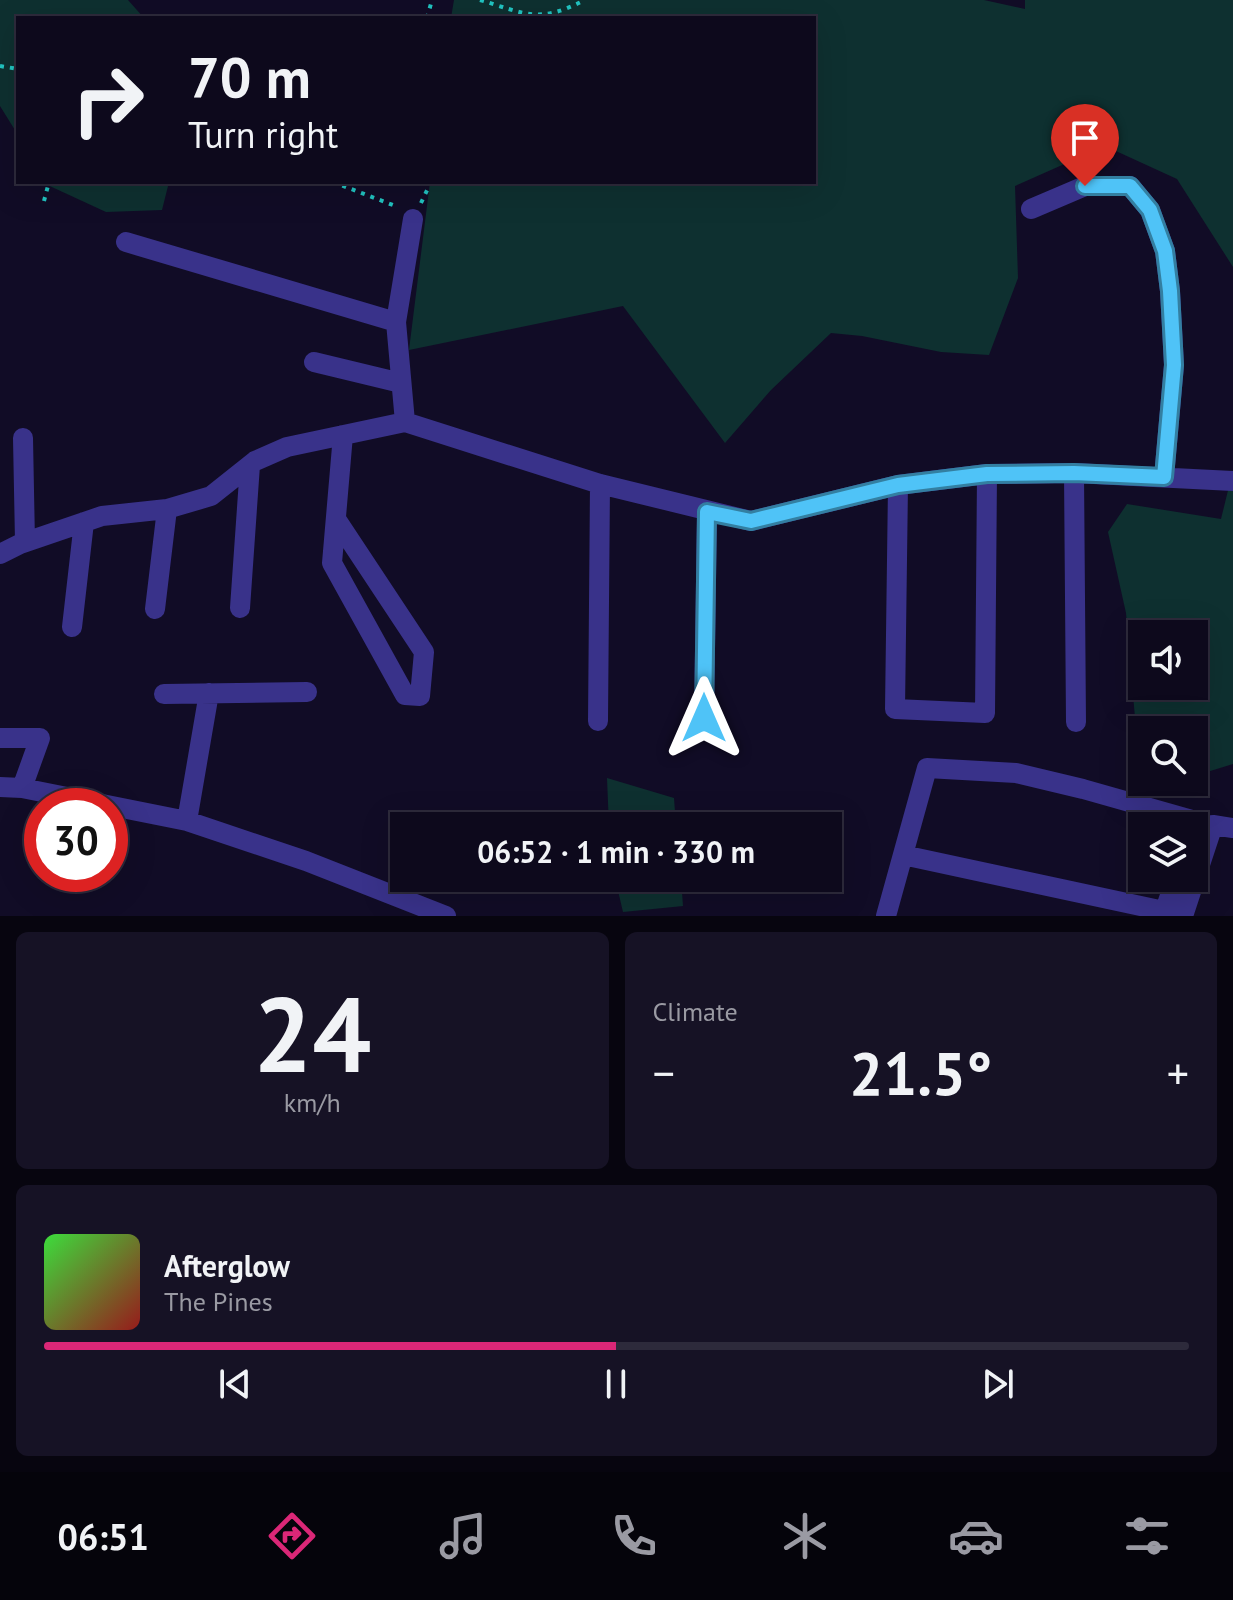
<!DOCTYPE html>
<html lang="en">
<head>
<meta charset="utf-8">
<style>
	:root { --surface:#0d091c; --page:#161225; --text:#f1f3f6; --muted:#9a9aa3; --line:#2d2a3b; --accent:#db2777 }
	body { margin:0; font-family:"PT Sans",sans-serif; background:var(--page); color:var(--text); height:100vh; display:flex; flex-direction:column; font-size:30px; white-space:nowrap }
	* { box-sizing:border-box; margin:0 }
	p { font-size:26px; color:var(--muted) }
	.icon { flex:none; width:44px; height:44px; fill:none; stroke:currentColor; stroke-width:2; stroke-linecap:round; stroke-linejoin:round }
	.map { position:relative; height:916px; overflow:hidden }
	.panel { display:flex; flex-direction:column; gap:16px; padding:16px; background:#07050f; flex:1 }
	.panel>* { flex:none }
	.guide { position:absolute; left:16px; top:16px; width:800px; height:168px; border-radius:0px; box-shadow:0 8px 32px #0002,0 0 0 2px var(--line); background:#0d091c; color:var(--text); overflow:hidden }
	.buttons { position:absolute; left:1128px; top:620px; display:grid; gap:16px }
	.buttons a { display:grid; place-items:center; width:80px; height:80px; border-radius:0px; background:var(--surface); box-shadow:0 8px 32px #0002,0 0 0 2px var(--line); font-size:40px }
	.speed { position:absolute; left:24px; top:788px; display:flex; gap:16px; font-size:40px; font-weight:700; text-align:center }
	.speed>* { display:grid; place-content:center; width:104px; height:104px; border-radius:50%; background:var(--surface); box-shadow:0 8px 32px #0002,0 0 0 2px var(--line); line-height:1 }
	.speed .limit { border:12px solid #d22; background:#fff; color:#111 }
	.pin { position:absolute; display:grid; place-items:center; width:68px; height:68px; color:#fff; margin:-82px -34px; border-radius:50% 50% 50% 0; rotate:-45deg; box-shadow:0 0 8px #0007 }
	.pin .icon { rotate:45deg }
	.me { position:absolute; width:88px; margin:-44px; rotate:0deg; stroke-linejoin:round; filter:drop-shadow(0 0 6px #0008) }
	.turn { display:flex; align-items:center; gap:28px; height:168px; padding:0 40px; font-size:36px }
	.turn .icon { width:104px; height:104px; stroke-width:2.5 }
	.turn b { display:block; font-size:56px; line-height:68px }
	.big { font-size:60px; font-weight:700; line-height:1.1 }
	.panel .widget { flex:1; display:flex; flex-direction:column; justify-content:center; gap:12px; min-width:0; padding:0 28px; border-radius:12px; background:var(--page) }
	.panel .dial { align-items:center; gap:0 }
	.dial b { font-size:104px; line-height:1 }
	.song { display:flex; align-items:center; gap:24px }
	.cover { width:96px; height:96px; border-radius:12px; background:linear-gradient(135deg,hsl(120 70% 55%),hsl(0 70% 35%)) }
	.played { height:8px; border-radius:4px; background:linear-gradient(90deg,var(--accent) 50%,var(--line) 50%) }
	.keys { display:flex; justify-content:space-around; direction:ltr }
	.heat { display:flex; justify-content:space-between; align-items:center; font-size:44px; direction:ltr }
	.panel .tiles { flex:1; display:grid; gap:16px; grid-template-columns:1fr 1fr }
	.widget:last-child { grid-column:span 2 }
	.trip { position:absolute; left:390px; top:812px; width:452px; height:80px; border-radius:0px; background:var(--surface); box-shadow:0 8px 32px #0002,0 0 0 2px var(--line); font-weight:700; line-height:80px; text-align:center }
	.menu { display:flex; height:128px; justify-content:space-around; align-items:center; background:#05040b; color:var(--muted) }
	.menu .icon { width:56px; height:56px }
	.menu .active { color:var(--accent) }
	.menu b { font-size:36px; color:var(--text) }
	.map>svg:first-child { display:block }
	.green { fill:#0e3030; fill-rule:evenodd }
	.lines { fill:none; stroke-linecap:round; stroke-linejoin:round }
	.path { stroke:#21c3c0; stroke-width:4; stroke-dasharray:4 6; stroke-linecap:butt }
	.minor { stroke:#39328a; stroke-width:20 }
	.route-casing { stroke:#337fa1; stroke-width:20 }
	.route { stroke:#4fc3f7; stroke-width:14 }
</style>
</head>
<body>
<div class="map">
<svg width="1233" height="916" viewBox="0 0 1233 916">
	<rect width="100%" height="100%" fill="#110c26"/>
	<path class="green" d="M0 0H128L144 18H18V135L0 106Z
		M454 0H984L1025 9V0H1233V267L1177 179 1105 146 1015 186 1018 278 989 355 941 352 862 336 831 333 771 390 725 443 623 306 409 350 430 182H814V18H451Z
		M41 182H169L162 210 106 212Z
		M1233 470V764L1194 776V730H1142V748L1137 741 1126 613 1108 532 1127 504 1221 519ZM1142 634H1194V686H1142Z
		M607 778 674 798 676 826H609Z
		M615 878H681L683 906 623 912Z"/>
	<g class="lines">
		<path class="path" d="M480 0C527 14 538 24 585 0
			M427 18 432 0
			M0 66 18 69
			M333 182 398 207
			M44 201 49 182
			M421 203 431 182"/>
		<path class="minor" d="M1031 209 1085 186H1130L1150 210 1165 251 1170 291 1174 365 1164 477
			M126 242 396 322
			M314 362 401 383
			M405 422 396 322 413 219
			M23 438 25 542
			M1074 473 1076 722
			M898 485 895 709 985 713 987 474
			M336 519 424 652 420 696 405 695 332 563 343 435
			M0 554 20 544 102 516 167 509 211 496 255 461 287 447 405 422 600 484 751 521 898 485 987 474 1074 473 1233 481
			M240 608 250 465
			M155 609 167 509
			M72 627 84 522
			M164 694 307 692
			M704 718 707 512
			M598 721 600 484
			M0 738H40L22 788
			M0 787 22 788 187 821 306 861 446 916
			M187 821 209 693
			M903 855 1164 911
			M886 916 927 768 1016 773 1083 789 1196 821 1194 826
			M1163 916 1176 878
			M1183 916 1213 825 1233 828"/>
	</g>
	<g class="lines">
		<g class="route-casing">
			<path id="route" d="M704 718 707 512 751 521 898 485 987 474 1074 473 1164 477 1174 365 1170 291 1165 251 1150 210 1130 186H1085"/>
		</g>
		<use href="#route" class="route"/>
	</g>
</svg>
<div class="buttons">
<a><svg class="icon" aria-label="sound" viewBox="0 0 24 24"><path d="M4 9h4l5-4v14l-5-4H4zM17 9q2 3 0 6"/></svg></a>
<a><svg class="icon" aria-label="search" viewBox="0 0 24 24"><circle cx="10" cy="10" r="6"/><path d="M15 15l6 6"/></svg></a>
<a><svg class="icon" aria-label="layers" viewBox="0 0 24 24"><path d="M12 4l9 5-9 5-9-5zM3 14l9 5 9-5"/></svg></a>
</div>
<div class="speed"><div class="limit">30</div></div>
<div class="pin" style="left:1085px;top:186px;background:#d93025"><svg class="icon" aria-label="arrive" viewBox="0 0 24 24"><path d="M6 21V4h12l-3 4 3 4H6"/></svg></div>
<svg class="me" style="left:704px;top:718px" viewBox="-20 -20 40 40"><path d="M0-17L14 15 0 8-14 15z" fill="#4fc3f7" stroke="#fff" stroke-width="4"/></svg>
<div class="trip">06:52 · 1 min · 330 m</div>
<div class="guide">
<div class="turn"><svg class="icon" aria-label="right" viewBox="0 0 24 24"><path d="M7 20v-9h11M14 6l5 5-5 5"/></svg><div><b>70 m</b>Turn right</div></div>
</div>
</div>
<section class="panel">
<div class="tiles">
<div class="widget dial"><b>24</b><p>km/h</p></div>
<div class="widget"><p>Climate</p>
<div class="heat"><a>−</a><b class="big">21.5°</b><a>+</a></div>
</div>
<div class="widget">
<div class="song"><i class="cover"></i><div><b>Afterglow</b><p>The Pines</p></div></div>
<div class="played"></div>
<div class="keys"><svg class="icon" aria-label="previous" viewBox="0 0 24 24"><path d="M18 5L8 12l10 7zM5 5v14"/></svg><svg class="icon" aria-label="pause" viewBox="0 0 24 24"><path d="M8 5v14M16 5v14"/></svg><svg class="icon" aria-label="next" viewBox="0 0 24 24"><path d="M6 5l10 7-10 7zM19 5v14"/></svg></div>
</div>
</div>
</section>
<nav class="menu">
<b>06:51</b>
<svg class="icon active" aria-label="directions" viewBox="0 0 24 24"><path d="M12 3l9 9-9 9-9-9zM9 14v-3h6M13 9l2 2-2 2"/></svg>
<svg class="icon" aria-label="music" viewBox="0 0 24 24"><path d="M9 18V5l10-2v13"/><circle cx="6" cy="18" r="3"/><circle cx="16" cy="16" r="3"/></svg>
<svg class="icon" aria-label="phone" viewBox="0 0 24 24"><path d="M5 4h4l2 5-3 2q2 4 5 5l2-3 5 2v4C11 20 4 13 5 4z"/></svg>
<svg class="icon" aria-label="climate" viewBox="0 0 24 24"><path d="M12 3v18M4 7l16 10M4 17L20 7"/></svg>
<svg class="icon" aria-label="car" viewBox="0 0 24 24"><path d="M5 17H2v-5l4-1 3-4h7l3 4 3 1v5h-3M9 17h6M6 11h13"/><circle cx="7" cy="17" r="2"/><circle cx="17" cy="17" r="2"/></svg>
<svg class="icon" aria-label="filters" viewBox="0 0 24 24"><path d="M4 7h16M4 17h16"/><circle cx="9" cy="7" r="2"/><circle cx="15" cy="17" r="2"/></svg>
</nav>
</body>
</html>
